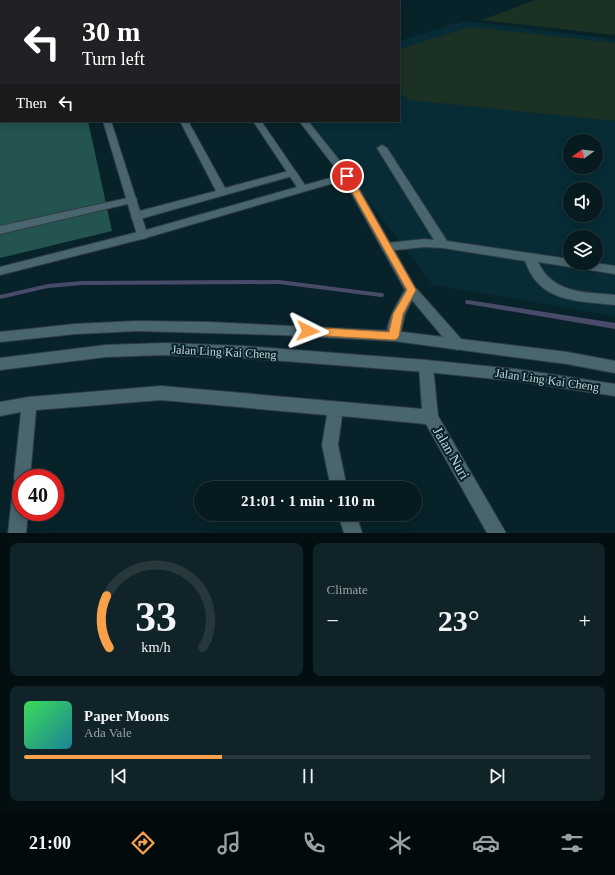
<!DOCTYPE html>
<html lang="en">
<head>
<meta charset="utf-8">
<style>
	:root { --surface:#061a1f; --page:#0f2328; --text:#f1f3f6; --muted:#98a1a4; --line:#27383d; --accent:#f8a14a }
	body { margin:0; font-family:"Times New Roman",serif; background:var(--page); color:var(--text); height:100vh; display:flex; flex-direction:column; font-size:15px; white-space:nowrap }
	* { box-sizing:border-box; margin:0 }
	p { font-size:13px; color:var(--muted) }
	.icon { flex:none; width:22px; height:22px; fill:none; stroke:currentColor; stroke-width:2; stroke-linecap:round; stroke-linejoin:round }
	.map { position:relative; height:533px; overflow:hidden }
	.sheet { display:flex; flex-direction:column; gap:10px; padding:10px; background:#030e11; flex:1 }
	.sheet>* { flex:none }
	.hud { position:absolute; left:0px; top:0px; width:400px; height:122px; box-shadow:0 2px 10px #0003,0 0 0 1px var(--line); background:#202124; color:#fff; overflow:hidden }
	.needle { width:26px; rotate:255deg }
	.fabs { position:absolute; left:563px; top:134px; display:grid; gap:8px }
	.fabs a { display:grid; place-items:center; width:40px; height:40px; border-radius:50%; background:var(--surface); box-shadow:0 2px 10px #0003,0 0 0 1px var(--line); font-size:20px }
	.speed { position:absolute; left:12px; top:469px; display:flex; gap:8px; font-size:20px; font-weight:700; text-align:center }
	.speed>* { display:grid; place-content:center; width:52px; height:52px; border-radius:50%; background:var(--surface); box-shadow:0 2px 10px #0003,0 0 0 1px var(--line); line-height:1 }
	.speed .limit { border:6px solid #d22; background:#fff; color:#111 }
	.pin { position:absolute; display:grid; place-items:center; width:34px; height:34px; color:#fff; margin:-17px; border:2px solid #fff; border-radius:50%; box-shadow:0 1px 4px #0007 }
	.me { position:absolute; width:44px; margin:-22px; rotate:93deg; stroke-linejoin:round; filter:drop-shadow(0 0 3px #0008) }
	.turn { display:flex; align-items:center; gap:14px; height:84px; padding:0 16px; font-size:18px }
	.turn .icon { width:52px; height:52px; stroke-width:2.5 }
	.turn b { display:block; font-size:28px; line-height:34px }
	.then { display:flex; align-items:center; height:38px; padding:0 16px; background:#0003; gap:8px; font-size:15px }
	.big { font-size:30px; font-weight:600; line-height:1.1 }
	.sheet .widget { flex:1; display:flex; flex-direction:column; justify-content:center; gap:6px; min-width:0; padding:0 14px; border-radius:8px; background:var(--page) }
	.sheet .dial { align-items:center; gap:0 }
	.dial svg { height:104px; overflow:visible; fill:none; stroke:var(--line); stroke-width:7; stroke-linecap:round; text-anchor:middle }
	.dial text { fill:var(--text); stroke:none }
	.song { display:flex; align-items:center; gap:12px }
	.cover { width:48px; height:48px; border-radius:6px; background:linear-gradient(135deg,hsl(130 70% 55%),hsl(190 70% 35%)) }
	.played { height:4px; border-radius:2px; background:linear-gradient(90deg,var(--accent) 35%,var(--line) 35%) }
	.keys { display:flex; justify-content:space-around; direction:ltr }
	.heat { display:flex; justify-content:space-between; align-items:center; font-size:22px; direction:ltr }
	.sheet .tiles { flex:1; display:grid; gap:10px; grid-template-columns:1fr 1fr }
	.widget:last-child { grid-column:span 2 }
	.trip { position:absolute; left:194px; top:481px; width:228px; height:40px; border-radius:20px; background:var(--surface); box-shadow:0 2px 10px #0003,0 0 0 1px var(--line); font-weight:600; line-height:40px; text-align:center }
	.tabs { display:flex; height:64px; justify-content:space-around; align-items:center; background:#020a0c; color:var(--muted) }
	.tabs .icon { width:28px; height:28px }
	.tabs .current { color:var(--accent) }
	.tabs b { font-size:18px; color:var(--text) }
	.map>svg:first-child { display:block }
	.built { fill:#072c36; fill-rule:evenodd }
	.green { fill:#1b3123 }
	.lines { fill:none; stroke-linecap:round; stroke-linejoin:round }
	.stream { fill:#494b6b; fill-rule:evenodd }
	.building { fill:#24544f }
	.service-casing { stroke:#303c43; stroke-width:2 }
	.minor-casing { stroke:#303c43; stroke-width:2 }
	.tertiary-casing { stroke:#303c43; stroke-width:2 }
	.service { fill:#49656d; fill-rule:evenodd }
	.minor { fill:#49656d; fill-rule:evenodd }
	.tertiary { fill:#49656d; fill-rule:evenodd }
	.route { fill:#f8a14a; stroke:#a16930 }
	.labels { text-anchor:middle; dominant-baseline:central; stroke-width:4; stroke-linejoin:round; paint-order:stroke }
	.street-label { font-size:12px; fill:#c9d8dd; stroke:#082229 }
	.near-street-label { font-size:14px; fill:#c9d8dd; stroke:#082229 }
</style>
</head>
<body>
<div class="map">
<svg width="615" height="533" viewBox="0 0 615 533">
	<rect width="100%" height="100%" fill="#082229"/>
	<path class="built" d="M463 21 615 39V316L433 285 307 121H399V41ZM570 141H596V167H570ZM570 189H596V215H570ZM570 237H596V263H570Z"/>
	<path class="green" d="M535 0H615V35L482 20Z
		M471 27 615 43V121L409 100 399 92V49Z"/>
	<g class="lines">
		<path class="stream" d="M279 280 381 293H383L384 295 383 297H381L279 284 82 285 48 288 0 299V295L48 284 82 281Z
			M466 300H468L615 323V329L468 304H466L465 302Z"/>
	</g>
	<path class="building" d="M0 121H88L112 231 0 258Z"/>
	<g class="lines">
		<g class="service-casing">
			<path id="service" d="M155 0H162L163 1H154Z
				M0 22H1V26H0Z
				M0 43H1V47H0Z
				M0 70H1V74H0Z
				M180 121H188L225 188 292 170 297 173 296 175 140 219H132L131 216 132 213 216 191Z
				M382 145 387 148 447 241 570 259V263H596L615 266V274L538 262C553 294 585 292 615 295V305C590 302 555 303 537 282 531 276 528 268 525 261L443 248 424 247 387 251 383 250 381 247 383 244 387 243 424 239 434 240 377 148Z
				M132 197 136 198 137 200 136 202 0 234V226Z
				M142 231 146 232 148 235 146 238 0 275V267Z"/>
		</g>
		<g class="minor-casing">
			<path id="minor" d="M103 121H111L146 230 297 187 253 121H261L305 185 341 175 299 121H308L352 176 415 287 462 340 464 344 462 348 457 350 452 348 412 300 405 314 399 340 394 341 389 340C382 327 398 302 405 290L344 180 142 239 138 238Z
				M426 360 431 362 433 366 438 416 506 533H487L426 424 342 416 338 445 347 488H331L322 445 327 415 161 400 36 410 30 478H21V512H28L26 533H8L13 488 15 482 14 478 21 412 0 416V402L29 397 161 386 422 409 419 366 421 362Z
				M338 514H356L362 533H344Z"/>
		</g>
		<g class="tertiary-casing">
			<path id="tertiary" d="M137 321 208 322 394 331 567 352 615 361V373L567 364 394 341 280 335 137 331 75 334 0 342V332L75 324Z
				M164 343 243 346 426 360 516 369 615 384V396L516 381 426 372 243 358 164 355 106 357 0 370V358L106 345Z"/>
		</g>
		<use href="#service" class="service"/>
		<use href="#minor" class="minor"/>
		<use href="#tertiary" class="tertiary"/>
	</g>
	<path class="route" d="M347 174 351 176 416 290 403 314 399 336 397 339 394 340 308 335 305 334 303 331 305 329 308 327 389 332 393 314 407 290 343 176Z"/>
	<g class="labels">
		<g class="street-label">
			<text transform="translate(224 352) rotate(3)">Jalan Ling Kai Cheng</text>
			<text transform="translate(547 380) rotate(8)">Jalan Ling Kai Cheng</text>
		</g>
		<g class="near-street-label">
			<text transform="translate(451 453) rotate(60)">Jalan Nuri</text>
		</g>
	</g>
</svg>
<div class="fabs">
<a><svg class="needle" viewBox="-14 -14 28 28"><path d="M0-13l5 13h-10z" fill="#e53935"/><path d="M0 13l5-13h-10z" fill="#98a1a4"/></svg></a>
<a><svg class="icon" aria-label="sound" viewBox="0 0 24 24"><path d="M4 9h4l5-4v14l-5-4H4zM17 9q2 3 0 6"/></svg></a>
<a><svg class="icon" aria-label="layers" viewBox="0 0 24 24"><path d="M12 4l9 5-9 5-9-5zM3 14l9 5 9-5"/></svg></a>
</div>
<div class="speed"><div class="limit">40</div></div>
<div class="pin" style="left:347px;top:176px;background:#d93025"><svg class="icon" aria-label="arrive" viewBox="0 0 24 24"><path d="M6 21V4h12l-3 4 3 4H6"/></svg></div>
<svg class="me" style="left:308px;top:331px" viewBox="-20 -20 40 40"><path d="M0-17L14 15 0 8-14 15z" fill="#f8a14a" stroke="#fff" stroke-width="4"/></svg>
<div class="trip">21:01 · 1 min · 110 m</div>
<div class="hud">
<div class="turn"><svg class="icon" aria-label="left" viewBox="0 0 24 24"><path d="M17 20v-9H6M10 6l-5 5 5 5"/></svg><div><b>30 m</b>Turn left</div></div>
<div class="then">Then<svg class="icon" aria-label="left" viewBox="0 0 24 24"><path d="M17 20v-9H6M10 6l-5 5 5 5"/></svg></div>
</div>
</div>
<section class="sheet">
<div class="tiles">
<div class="widget dial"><svg viewBox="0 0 100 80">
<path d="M14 69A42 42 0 1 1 86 69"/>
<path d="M14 69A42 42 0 0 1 12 29" stroke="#f8a14a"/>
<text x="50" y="56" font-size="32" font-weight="700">33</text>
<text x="50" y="72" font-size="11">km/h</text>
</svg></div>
<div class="widget"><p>Climate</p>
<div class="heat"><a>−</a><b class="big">23°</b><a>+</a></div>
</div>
<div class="widget">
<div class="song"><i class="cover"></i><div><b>Paper Moons</b><p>Ada Vale</p></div></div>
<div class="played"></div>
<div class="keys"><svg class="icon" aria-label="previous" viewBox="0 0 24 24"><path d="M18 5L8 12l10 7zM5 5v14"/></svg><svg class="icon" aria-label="pause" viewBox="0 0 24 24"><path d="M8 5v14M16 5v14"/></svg><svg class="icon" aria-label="next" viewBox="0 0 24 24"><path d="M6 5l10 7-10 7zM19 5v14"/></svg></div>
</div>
</div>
</section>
<nav class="tabs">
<b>21:00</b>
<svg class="icon current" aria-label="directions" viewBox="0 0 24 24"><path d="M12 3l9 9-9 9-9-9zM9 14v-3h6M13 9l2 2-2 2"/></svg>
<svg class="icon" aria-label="music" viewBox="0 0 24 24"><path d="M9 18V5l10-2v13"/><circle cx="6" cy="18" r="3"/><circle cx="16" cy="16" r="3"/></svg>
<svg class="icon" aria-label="phone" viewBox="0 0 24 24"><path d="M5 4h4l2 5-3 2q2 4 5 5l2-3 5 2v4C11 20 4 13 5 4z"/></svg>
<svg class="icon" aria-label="climate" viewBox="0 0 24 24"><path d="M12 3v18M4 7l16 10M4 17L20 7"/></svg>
<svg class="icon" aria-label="car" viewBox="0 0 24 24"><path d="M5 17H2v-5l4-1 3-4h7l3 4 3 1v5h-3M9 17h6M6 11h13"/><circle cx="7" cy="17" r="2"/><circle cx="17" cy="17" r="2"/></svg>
<svg class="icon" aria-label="filters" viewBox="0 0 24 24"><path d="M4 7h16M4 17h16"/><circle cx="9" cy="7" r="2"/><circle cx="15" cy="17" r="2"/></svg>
</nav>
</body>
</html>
